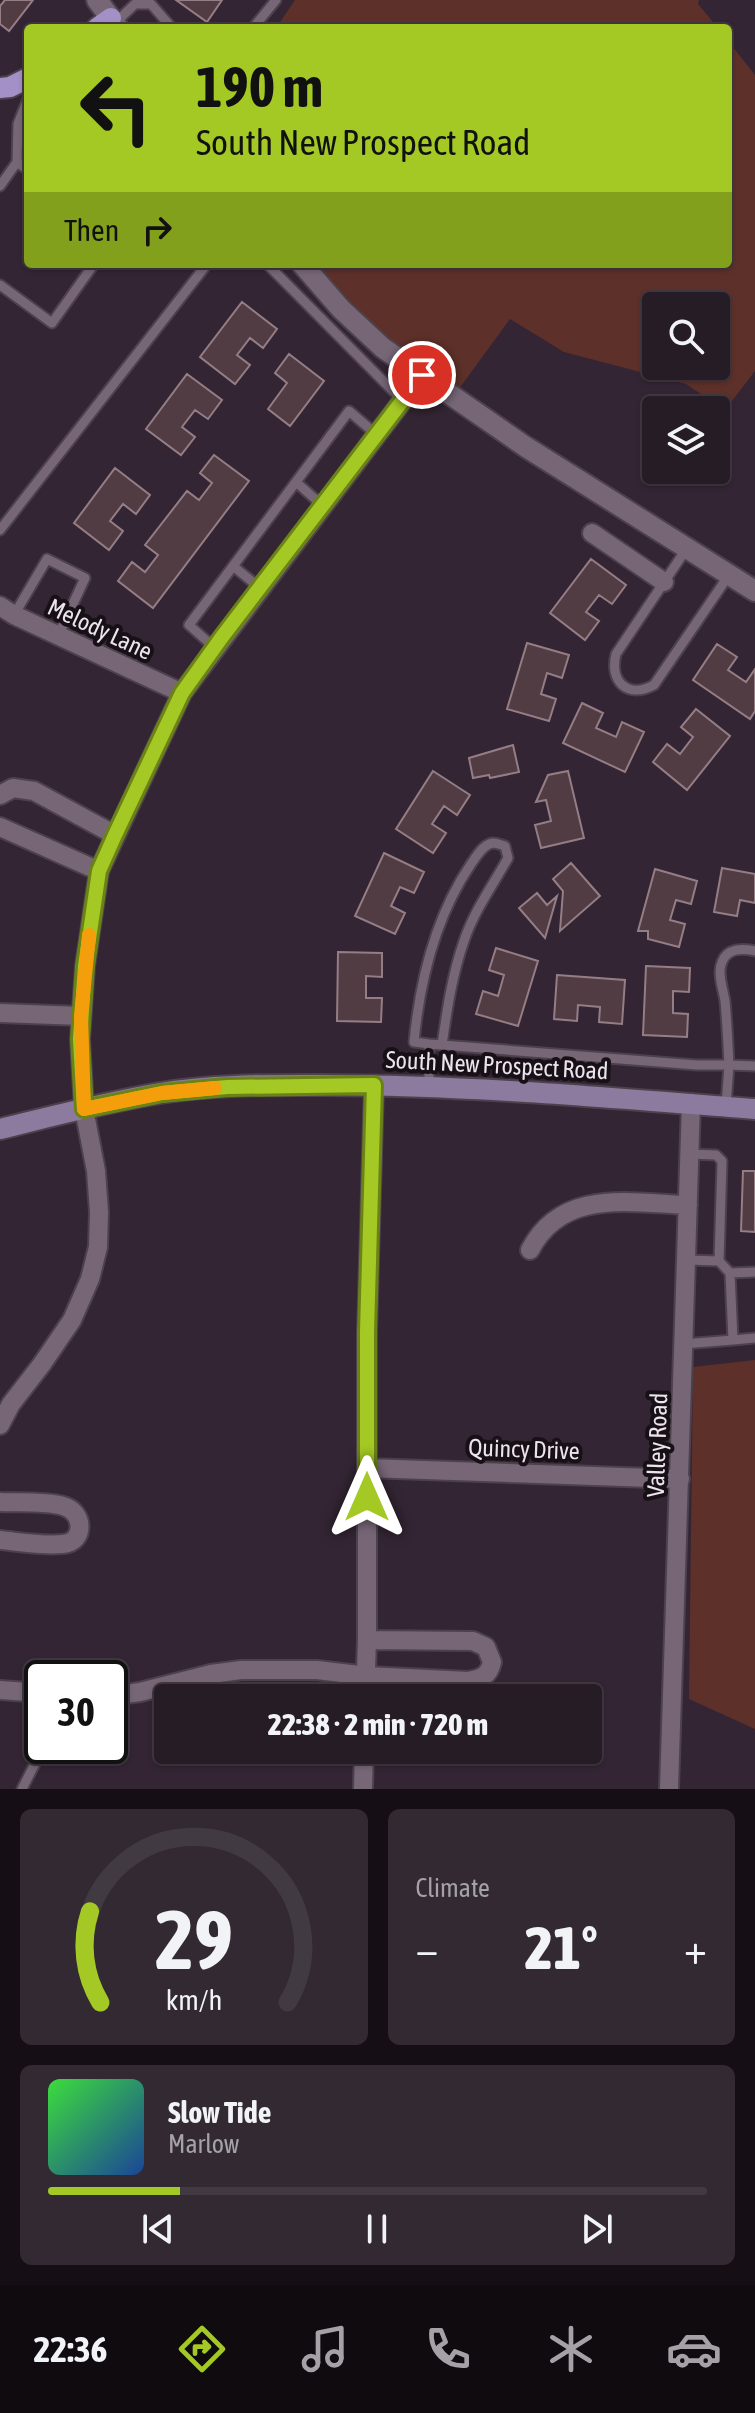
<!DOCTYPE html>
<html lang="en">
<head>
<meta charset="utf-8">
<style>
	:root { --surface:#261c26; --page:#322932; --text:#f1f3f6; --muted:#a4a1a7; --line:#423a43; --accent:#a4c824 }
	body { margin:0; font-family:"Asap Condensed",sans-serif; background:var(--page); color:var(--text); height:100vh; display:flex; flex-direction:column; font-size:30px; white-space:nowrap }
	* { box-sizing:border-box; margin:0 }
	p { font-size:26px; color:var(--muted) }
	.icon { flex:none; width:44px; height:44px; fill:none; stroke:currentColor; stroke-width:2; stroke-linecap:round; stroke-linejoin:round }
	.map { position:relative; height:1789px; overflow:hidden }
	.drawer { display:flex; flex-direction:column; gap:20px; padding:20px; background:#150f15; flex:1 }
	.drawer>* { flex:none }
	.top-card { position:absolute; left:24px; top:24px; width:708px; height:244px; border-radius:8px; box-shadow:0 2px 6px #0004,0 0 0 2px var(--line); background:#a4c824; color:#111; overflow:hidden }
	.fabs { position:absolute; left:642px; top:292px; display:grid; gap:16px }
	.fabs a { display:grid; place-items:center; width:88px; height:88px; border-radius:8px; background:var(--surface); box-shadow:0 2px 6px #0004,0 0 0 2px var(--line); font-size:40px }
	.speed { position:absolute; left:24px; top:1660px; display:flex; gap:16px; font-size:40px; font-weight:700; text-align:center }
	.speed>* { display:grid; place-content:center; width:104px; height:104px; border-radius:50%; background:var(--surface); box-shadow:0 2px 6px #0004,0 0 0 2px var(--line); line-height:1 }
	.speed .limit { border:4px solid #111; border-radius:12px; background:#fff; color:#111 }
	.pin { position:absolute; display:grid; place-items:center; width:68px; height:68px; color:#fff; margin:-34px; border:4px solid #fff; border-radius:50%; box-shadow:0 2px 8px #0007 }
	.me { position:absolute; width:88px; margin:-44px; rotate:0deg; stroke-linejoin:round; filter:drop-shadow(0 0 6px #0008) }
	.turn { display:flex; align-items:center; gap:28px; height:168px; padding:0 40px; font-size:36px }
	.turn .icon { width:104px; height:104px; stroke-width:2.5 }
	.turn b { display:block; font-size:56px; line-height:68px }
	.then { display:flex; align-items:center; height:76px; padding:0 40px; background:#0003; gap:16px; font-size:30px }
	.big { font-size:60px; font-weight:800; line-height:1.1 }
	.drawer .tile { flex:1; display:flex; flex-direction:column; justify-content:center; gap:12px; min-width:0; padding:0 28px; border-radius:12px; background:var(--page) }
	.drawer .dial { align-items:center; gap:0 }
	.dial svg { height:208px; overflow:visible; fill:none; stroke:var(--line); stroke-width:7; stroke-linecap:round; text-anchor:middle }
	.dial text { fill:var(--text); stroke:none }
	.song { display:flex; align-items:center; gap:24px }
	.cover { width:96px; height:96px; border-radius:12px; background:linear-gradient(135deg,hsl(120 70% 55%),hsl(220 70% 35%)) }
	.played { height:8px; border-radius:4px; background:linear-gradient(90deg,var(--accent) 20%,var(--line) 20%) }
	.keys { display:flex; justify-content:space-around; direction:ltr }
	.heat { display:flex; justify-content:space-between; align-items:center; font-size:44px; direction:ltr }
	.drawer .tiles { flex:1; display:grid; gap:20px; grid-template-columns:1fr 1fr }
	.tile:last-child { grid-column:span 2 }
	.trip { position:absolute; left:154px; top:1684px; width:448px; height:80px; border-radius:8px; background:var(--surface); box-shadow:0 2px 6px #0004,0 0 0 2px var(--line); font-weight:800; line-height:80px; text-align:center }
	.dock { display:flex; height:128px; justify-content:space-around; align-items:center; background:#0f0b0f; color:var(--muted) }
	.dock .icon { width:56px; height:56px }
	.dock .active { color:var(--accent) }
	.dock b { font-size:36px; color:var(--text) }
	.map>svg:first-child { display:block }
	.green { fill:#5e302a; fill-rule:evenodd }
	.building { fill:#513c43; stroke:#957d85; stroke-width:2 }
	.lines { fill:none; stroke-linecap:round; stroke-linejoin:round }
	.service-casing { stroke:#4c414d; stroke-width:13 }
	.minor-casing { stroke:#4c414d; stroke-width:22 }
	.tertiary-casing { stroke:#4c414d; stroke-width:24 }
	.secondary-casing { stroke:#4c414d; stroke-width:24 }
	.primary-casing { stroke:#4c414d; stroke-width:24 }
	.service { stroke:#766676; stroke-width:9 }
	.minor { stroke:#766676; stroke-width:18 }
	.tertiary { stroke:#766676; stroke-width:20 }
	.secondary { stroke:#8c7b9e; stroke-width:20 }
	.primary { stroke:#a290c7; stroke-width:20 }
	.route-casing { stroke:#6b8217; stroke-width:20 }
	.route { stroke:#a4c824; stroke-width:14 }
	.slow { stroke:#f59e0b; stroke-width:14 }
	.labels { text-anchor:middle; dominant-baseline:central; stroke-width:8; stroke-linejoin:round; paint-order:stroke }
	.street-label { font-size:24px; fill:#ece3ec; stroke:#171117 }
</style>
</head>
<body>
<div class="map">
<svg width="755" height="1789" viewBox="0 0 755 1789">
	<rect width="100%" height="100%" fill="#332533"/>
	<path class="green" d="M295 0H699L698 4 718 28H276Z
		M728 41 755 75V371L725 410 686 384 564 352 510 319 453 397 418 374 312 264H728ZM656 306H716V366H656Z
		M755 1360V1729L689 1699 693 1367Z"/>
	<path class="building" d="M5 0H33L9 31 0 24V6Z
		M176 0H222L207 22Z
		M242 302 277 329 263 348 250 338 237 355 250 365 235 384 200 357Z
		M289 354 324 381 290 426 268 409 287 383 275 373Z
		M187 374 222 400 208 419 195 410 182 427 195 437 181 455 146 429Z
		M214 455 249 481 153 608 118 581 132 562 145 572 158 555 145 545 187 491 199 500 212 483 200 473Z
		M115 468 150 495 136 514 123 504 110 521 123 531 109 550 74 523Z
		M591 559 626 585 612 604 599 595 586 612 599 621 585 640 550 613Z
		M527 643 569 655 562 678 547 673 541 694 556 699 549 721 507 709Z
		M717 644 737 657 728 670 746 682 755 669V711L750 719 693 680Z
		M582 703 603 713 596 728 616 737 622 722 644 732 625 772 563 743Z
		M696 709 730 736 687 790 653 762 667 744 680 754 693 737 681 727Z
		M513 745 519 772 490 778 489 775 473 778 469 758Z
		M433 771 470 795 457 815 444 806 432 824 446 833 433 853 396 829Z
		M568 771 584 838 541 848 535 825 551 821 546 800 536 802 548 775Z
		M384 853 424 872 414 893 400 887 391 906 405 913 395 934 355 916Z
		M571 863 600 896 560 931 563 891 553 879Z
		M722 868 755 874V903L740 900 737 916 714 912Z
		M655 869 697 881 691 904 676 900 670 920 685 924 679 947 648 939V931H638Z
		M537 893 547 905 557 896 545 938 519 908Z
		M496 948 538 961 518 1026 476 1014 483 991 498 996 504 975 489 970Z
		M338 952 382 953V977L366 976V998H382L381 1022 337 1021Z
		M646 966 690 968 689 992 673 991V1013L688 1014 687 1037 643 1035Z
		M557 975 625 980 622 1024 599 1022 600 1007 578 1005 577 1021 554 1019Z
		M743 1171H755V1232L741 1231Z"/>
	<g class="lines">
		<g class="service-casing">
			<path id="service" d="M115 23 135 4H151L172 28
				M253 28 276 0
				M17 162 28 170
				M0 186 17 162 18 124 28 99
				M267 264 403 401
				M0 285 52 323 94 264
				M296 482 323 506
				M0 530 207 264
				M687 548 616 654C609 682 628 699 654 685L729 575
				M233 566 260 588
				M14 615 47 559 85 578 58 636
				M215 648 189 625 349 411 377 435
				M429 1044 414 1042C420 979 435 917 471 864 476 857 483 844 493 843 497 843 501 845 505 846L508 858C493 885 474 911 464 941 452 975 447 1010 442 1045
				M429 1087V1044L697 1065H729C728 1044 727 1022 725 1001 723 989 717 973 722 962 727 948 743 948 755 951
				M726 1106 729 1065 755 1066
				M687 1260 719 1261 722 1161 716 1155 689 1154
				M719 1261 730 1273 733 1340 755 1338
				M730 1273 755 1272
				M684 1344 733 1340
				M22 1789 44 1746"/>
		</g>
		<g class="minor-casing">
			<path id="minor" d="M592 533 664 582
				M0 606 14 615 182 693
				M0 795 13 788 34 791 115 835
				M0 827 99 871
				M0 1013 81 1016
				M530 1250C562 1188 630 1203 688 1205
				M0 1425 11 1404 42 1364 72 1320 90 1279 98 1247 99 1212 96 1171 84 1109 80 1039 85 966 99 871 182 693 422 375
				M367 1468 680 1479
				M0 1502C19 1503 45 1501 63 1506 84 1511 86 1542 63 1544 43 1546 20 1542 0 1540
				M0 1690 42 1693
				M110 1696 140 1692 211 1674 241 1670H317L367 1676 468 1681C481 1679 489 1676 492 1662L486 1647 473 1641 367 1640
				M365 1698 367 1640V1332L374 1085
				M363 1789 364 1750
				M669 1789 691 1103"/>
		</g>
		<g class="tertiary-casing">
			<path id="tertiary" d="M97 0 118 28
				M302 264 341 309 383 348 526 447 755 591"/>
		</g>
		<g class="secondary-casing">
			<path id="secondary" d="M0 1129C53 1116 106 1102 160 1093 214 1084 270 1085 324 1085 468 1085 611 1098 755 1109"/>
		</g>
		<g class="primary-casing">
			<path id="primary" d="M97 28 111 18
				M0 88 10 87 28 78"/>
		</g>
		<use href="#service" class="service"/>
		<use href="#minor" class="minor"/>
		<use href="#tertiary" class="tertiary"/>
		<use href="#secondary" class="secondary"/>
		<use href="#primary" class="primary"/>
	</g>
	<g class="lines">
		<g class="route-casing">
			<path id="route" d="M367 1497V1332L374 1085 227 1087 162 1093 84 1109 80 1039 85 966 99 871 115 835 182 693 222 637 422 375"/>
		</g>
		<use href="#route" class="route"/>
		<path class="slow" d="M89 935 81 1016 84 1109 162 1093 215 1088"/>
	</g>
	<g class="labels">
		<g class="street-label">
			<text transform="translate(100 629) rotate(25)">Melody Lane</text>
			<text transform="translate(497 1065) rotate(3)">South New Prospect Road</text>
			<text transform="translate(657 1445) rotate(-88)">Valley Road</text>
			<text transform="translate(524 1449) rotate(2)">Quincy Drive</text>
		</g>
	</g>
</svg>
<div class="fabs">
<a><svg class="icon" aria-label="search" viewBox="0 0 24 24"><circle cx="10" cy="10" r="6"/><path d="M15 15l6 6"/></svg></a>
<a><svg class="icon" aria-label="layers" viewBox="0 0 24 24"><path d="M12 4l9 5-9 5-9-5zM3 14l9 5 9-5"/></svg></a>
</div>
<div class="speed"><div class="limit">30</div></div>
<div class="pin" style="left:422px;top:375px;background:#d93025"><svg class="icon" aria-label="arrive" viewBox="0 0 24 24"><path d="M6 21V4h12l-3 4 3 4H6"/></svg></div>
<svg class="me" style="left:367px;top:1497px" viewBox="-20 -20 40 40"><path d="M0-17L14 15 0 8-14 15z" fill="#a4c824" stroke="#fff" stroke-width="4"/></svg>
<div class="trip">22:38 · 2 min · 720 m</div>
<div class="top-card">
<div class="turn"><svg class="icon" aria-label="left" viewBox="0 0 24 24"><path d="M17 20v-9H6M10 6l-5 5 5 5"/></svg><div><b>190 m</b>South New Prospect Road</div></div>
<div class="then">Then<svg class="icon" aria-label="right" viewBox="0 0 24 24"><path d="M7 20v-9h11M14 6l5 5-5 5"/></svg></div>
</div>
</div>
<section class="drawer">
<div class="tiles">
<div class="tile dial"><svg viewBox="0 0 100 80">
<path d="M14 69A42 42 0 1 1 86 69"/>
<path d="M14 69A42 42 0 0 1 10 34" stroke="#a4c824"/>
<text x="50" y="56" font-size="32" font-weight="700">29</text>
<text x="50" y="72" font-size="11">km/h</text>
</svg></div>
<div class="tile"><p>Climate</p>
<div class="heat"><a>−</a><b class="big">21°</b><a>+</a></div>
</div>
<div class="tile">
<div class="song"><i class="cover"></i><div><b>Slow Tide</b><p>Marlow</p></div></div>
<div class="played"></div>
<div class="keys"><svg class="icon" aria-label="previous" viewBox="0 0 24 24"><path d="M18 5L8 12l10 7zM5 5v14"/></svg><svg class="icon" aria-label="pause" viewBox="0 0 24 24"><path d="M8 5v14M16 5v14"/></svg><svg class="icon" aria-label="next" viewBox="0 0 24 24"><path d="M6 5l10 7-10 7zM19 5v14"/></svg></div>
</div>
</div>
</section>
<nav class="dock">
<b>22:36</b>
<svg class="icon active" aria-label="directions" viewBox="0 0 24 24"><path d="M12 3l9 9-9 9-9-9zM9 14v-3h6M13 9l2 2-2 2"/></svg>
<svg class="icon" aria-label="music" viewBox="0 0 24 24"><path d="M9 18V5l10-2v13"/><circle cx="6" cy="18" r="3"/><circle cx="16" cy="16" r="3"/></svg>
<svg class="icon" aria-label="phone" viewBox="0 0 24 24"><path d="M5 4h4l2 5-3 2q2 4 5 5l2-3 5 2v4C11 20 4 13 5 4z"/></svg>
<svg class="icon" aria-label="climate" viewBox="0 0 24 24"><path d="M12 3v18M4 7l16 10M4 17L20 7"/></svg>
<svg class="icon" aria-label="car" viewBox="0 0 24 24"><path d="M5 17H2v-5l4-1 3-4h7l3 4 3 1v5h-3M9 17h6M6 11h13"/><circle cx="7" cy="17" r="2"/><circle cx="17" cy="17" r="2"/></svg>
</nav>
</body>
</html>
